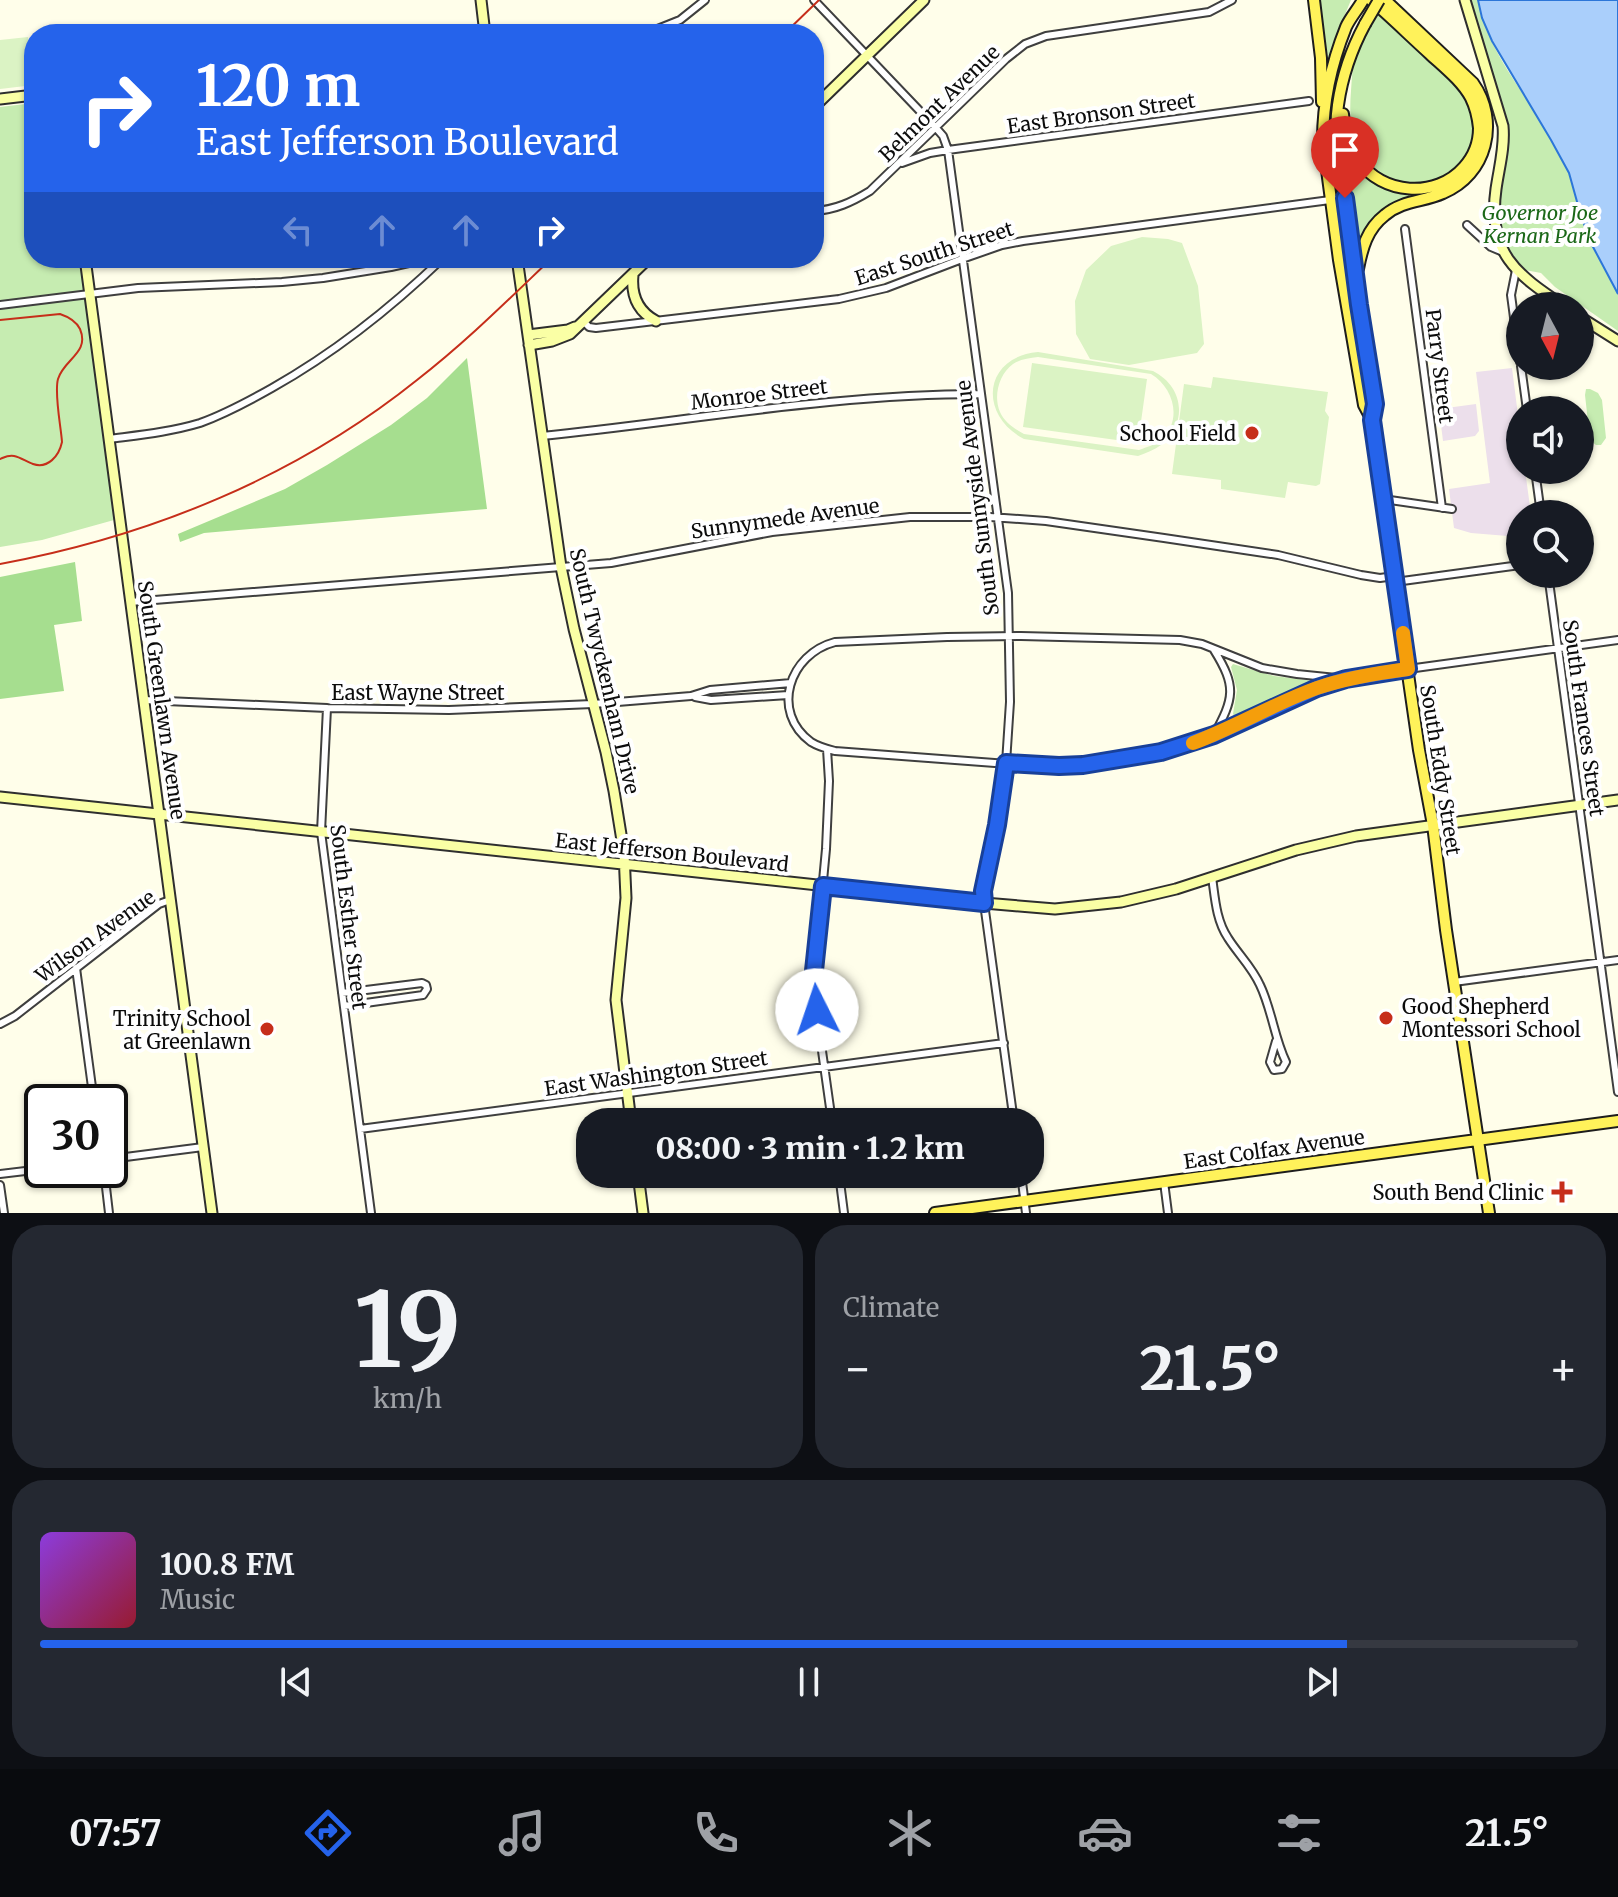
<!DOCTYPE html>
<html lang="en">
<head>
<meta charset="utf-8">
<style>
	:root { --surface:#171b24; --page:#242831; --text:#f1f3f6; --muted:#9ea1a6; --line:#363941; --accent:#2563eb }
	body { margin:0; font-family:Merriweather,serif; background:var(--page); color:var(--text); height:100vh; display:flex; flex-direction:column; font-size:30px; white-space:nowrap }
	* { box-sizing:border-box; margin:0 }
	p { font-size:26px; color:var(--muted) }
	.icon { flex:none; width:44px; height:44px; fill:none; stroke:currentColor; stroke-width:2; stroke-linecap:round; stroke-linejoin:round }
	.map { position:relative; height:1213px; overflow:hidden }
	.panel { display:flex; flex-direction:column; gap:12px; padding:12px; background:#0d0f14; flex:1 }
	.panel>* { flex:none }
	.guide { position:absolute; left:24px; top:24px; width:800px; height:244px; border-radius:32px; box-shadow:0 2px 6px #0004; background:#2563eb; color:#fff; overflow:hidden }
	.needle { width:52px; rotate:173deg }
	.controls { position:absolute; left:1506px; top:292px; display:grid; gap:16px }
	.controls a { display:grid; place-items:center; width:88px; height:88px; border-radius:50%; background:var(--surface); box-shadow:0 2px 6px #0004; font-size:40px }
	.speed { position:absolute; left:24px; top:1084px; display:flex; gap:16px; font-size:40px; font-weight:700; text-align:center }
	.speed>* { display:grid; place-content:center; width:104px; height:104px; border-radius:50%; background:var(--surface); box-shadow:0 2px 6px #0004; line-height:1 }
	.speed .limit { border:4px solid #111; border-radius:12px; background:#fff; color:#111 }
	.pin { position:absolute; display:grid; place-items:center; width:68px; height:68px; color:#fff; margin:-82px -34px; border-radius:50% 50% 50% 0; rotate:-45deg; box-shadow:0 0 8px #0007 }
	.pin .icon { rotate:45deg }
	.me { position:absolute; width:88px; margin:-44px; rotate:356deg; stroke-linejoin:round; filter:drop-shadow(0 0 6px #0008) }
	.turn { display:flex; align-items:center; gap:28px; height:168px; padding:0 40px; font-size:36px }
	.turn .icon { width:104px; height:104px; stroke-width:2.5 }
	.turn b { display:block; font-size:56px; line-height:68px }
	.lanes { display:flex; align-items:center; height:76px; padding:0 40px; background:#0003; justify-content:center; gap:40px; direction:ltr }
	.lanes .off { opacity:.35 }
	.big { font-size:60px; font-weight:800; line-height:1.1 }
	.panel .widget { flex:1; display:flex; flex-direction:column; justify-content:center; gap:12px; min-width:0; padding:0 28px; border-radius:32px; background:var(--page) }
	.panel .dial { align-items:center; gap:0 }
	.dial b { font-size:104px; line-height:1 }
	.song { display:flex; align-items:center; gap:24px }
	.cover { width:96px; height:96px; border-radius:12px; background:linear-gradient(135deg,hsl(270 70% 55%),hsl(350 70% 35%)) }
	.played { height:8px; border-radius:4px; background:linear-gradient(90deg,var(--accent) 85%,var(--line) 85%) }
	.keys { display:flex; justify-content:space-around; direction:ltr }
	.heat { display:flex; justify-content:space-between; align-items:center; font-size:44px; direction:ltr }
	.panel .tiles { flex:1; display:grid; gap:12px; grid-template-columns:1fr 1fr }
	.widget:last-child { grid-column:span 2 }
	.trip { position:absolute; left:576px; top:1108px; width:468px; height:80px; border-radius:32px; background:var(--surface); box-shadow:0 2px 6px #0004; font-weight:800; line-height:80px; text-align:center }
	.tabs { display:flex; height:128px; justify-content:space-around; align-items:center; background:#090b0e; color:var(--muted) }
	.tabs .icon { width:56px; height:56px }
	.tabs .selected { color:var(--accent) }
	.tabs b { font-size:36px; color:var(--text) }
	.map>svg:first-child { display:block }
	.industrial { fill:#ecdfeb }
	.green { fill:#c6ecb1 }
	.forest { fill:#a6de8f }
	.pitch { fill:#dbf3c4; fill-rule:evenodd }
	.water { fill:#aacffb; stroke:#2c76d8; stroke-width:2 }
	.lines { fill:none; stroke-linecap:round; stroke-linejoin:round }
	.street-casing { stroke:#3f3f3f; stroke-width:10 }
	.secondary-casing { stroke:#2e2e2e; stroke-width:13 }
	.primary-casing { stroke:#1d1d1d; stroke-width:14 }
	.street { stroke:#fff; stroke-width:6 }
	.secondary { stroke:#faffa5; stroke-width:9 }
	.primary { stroke:#fff25a; stroke-width:10 }
	.rail { stroke:#c62e1a; stroke-width:2 }
	.primary-bridge-casing { stroke:#1d1d1d; stroke-width:14; stroke-linecap:butt }
	.primary-bridge { stroke:#fff25a; stroke-width:10 }
	.route-casing { stroke:#184099; stroke-width:20 }
	.route { stroke:#2563eb; stroke-width:14 }
	.slow { stroke:#f59e0b; stroke-width:14 }
	.poi-dot { fill:#c62e1a; stroke:#fff; stroke-width:3 }
	.labels { text-anchor:middle; dominant-baseline:central; stroke-width:8; stroke-linejoin:round; paint-order:stroke }
	.street-label { font-size:20px; fill:#0c0c0c; stroke:#fff }
	.park-label { font-size:20px; font-style:italic; fill:#1b6818; stroke:#fff }
	.poi-label { font-size:20px; fill:#0c0c0c; stroke:#fff; text-anchor:end }
</style>
</head>
<body>
<div class="map">
<svg width="1618" height="1213" viewBox="0 0 1618 1213">
	<rect width="100%" height="100%" fill="#fffeea"/>
	<path class="industrial" d="M1512 368 1520 431V470H1525L1531 514H1520V537L1471 533 1454 528 1449 489 1490 483 1476 372Z
		M1476 404 1479 431 1475 436 1443 441 1439 409Z"/>
	<path class="green" d="M1319 0H1351L1336 36 1329 68H1325Z
		M1471 0H1478C1490 65 1546 113 1569 174 1578 197 1582 222 1592 244 1599 260 1613 278 1618 294 1618 304 1618 319 1618 331L1555 287 1541 273 1525 270 1514 261 1508 253 1500 224V206L1508 136 1505 116Z
		M1379 12C1398 30 1417 48 1436 66 1446 77 1462 89 1468 103 1486 144 1458 187 1412 185 1404 185 1396 182 1389 178 1353 162 1348 126 1351 91 1352 79 1352 66 1356 55 1362 40 1371 25 1379 12Z
		M34 103V258H80L114 520 42 540 0 547V107Z
		M1346 149C1362 178 1386 195 1420 195L1403 201 1360 244 1343 150Z
		M1586 389H1590L1598 393 1602 400 1606 438 1601 445H1596L1590 440 1585 395Z
		M1233 664 1274 676 1314 681 1315 684 1286 696 1247 716 1236 719 1233 714 1237 690 1231 667Z"/>
	<path class="forest" d="M467 358 487 509 204 533 180 542 178 534 285 489 327 465 391 425 427 398Z
		M75 562 82 621 54 625 64 691 0 699V577Z"/>
	<path class="pitch" d="M28 37 34 85 0 89V40Z
		M1142 237 1168 239 1182 243 1198 286 1204 344 1197 353 1129 365 1090 359 1076 334 1075 301 1086 270 1111 246Z
		M1038 352 1153 371C1183 386 1189 422 1161 445 1154 450 1146 453 1138 456L1024 439C978 415 983 357 1038 352ZM1038 357 1151 374C1173 387 1183 419 1162 439 1155 445 1147 447 1139 450L1024 434C1015 429 1004 422 1000 412 993 396 999 374 1013 364 1021 359 1029 358 1038 357Z
		M1032 363 1147 379 1138 443 1023 427Z
		M1213 377 1328 392 1325 411 1329 417 1320 484 1316 486 1288 482 1285 498 1221 489V480L1172 474 1184 384 1211 388Z"/>
	<path class="water" d="M1478 0H1618V294L1592 245 1581 216 1569 173 1551 140 1492 41 1482 18Z"/>
	<g class="lines">
		<g class="street-casing">
			<path id="street" d="M814 0 936 128 943 136 948 150 1008 593 1010 702 1006 763 997 825 983 896 1014 1122
				M645 34 680 20 705 0
				M902 163 930 153 948 150 1309 101
				M814 211C835 210 852 202 870 191L1006 59 1025 44 1046 36 1209 12 1232 0
				M1467 225 1491 247 1503 252
				M1405 229 1442 508
				M1516 270 1511 295 1520 362
				M0 305 138 288 282 282 323 278 391 267 431 258
				M583 321 589 327 596 328 839 299 886 288 962 259 1002 245 1023 241 1345 198
				M1521 366 1527 410
				M542 436C689 421 833 394 980 394
				M109 439C139 435 170 432 200 423 225 414 249 401 272 388 334 353 391 308 443 258
				M1535 470 1541 514
				M1383 499 1452 509
				M1548 574 1618 1092
				M1395 582 1520 565
				M130 602 611 563 772 532 910 517H990L1046 521 1164 538 1278 555 1361 575 1380 578 1394 576
				M1214 650C1237 687 1234 698 1214 735
				M1346 679 1297 674 1262 668 1202 644 1180 640 1021 636 947 637 835 642C789 654 770 712 811 742 819 747 827 749 835 751L1035 766H1059L1104 763 1142 756 1186 745 1229 729 1317 688 1346 679 1408 669 1618 640
				M695 697 711 700 788 695
				M144 700 327 708 449 710 593 704 691 696 710 690 791 683
				M327 708 321 832 371 1213
				M827 749 829 781 826 849 813 987 832 1122
				M1212 877C1215 898 1216 920 1228 938 1238 954 1252 967 1260 985 1272 1010 1274 1037 1286 1062L1282 1069 1274 1070 1270 1062 1276 1041
				M76 968 94 1102
				M1454 982 1618 960
				M342 993 422 983 426 985 427 989 423 995 344 1006
				M0 1024 15 1016 159 904 170 900
				M360 1129 1004 1043
				M110 1159 203 1147
				M104 1170 109 1213
				M0 1174 42 1169
				M839 1174 844 1213
				M1021 1174 1026 1213
				M1164 1182 1168 1213
				M0 1185 4 1213"/>
		</g>
		<g class="secondary-casing">
			<path id="secondary" d="M481 0 485 34
				M1465 0 1503 126C1505 147 1499 168 1496 189 1487 253 1516 274 1564 306
				M0 99 34 95
				M814 107 924 0
				M85 258 212 1213
				M517 258 561 567 574 629 606 752 614 791 624 853 626 898 616 1000 631 1122
				M633 275C631 295 637 311 656 321
				M1580 317 1618 341
				M528 335 568 330 575 327
				M529 345 552 341 570 334 649 258
				M0 797 984 903 1055 909 1121 902 1176 889 1296 850 1356 836 1618 800
				M638 1174 643 1213"/>
		</g>
		<g class="primary-casing">
			<path id="primary" d="M1314 0 1321 58 1322 102
				M1363 0C1358 9 1350 18 1346 27 1332 62 1323 103 1323 140L1339 260 1364 405 1372 420
				M1365 24C1351 50 1342 77 1338 105 1333 138 1341 171 1345 203 1354 270 1365 337 1375 404L1372 420 1385 515 1419 750 1433 825 1446 930 1489 1213
				M1343 114C1344 131 1348 146 1358 160 1382 195 1436 199 1464 167 1474 156 1479 143 1479 128 1478 118 1476 108 1471 98 1462 81 1444 67 1430 54 1410 36 1391 17 1371 0
				M1358 269C1362 248 1367 229 1385 215 1403 200 1423 202 1443 193 1487 175 1500 121 1473 83L1385 0
				M935 1213 1618 1121"/>
		</g>
		<use href="#street" class="street"/>
		<use href="#secondary" class="secondary"/>
		<use href="#primary" class="primary"/>
		<path class="rail" d="M784 34 819 0
			M0 320 60 314C69 317 76 321 80 329 90 353 64 359 58 379 54 393 61 427 62 442 59 456 48 469 33 464 27 462 20 457 14 456 8 455 5 457 0 459
			M0 564C151 536 296 477 417 380 465 343 508 300 552 258"/>
		<g class="primary-bridge-casing">
			<path id="primary-bridge" d="M1365 24 1379 0"/>
		</g>
		<use href="#primary-bridge" class="primary-bridge"/>
	</g>
	<g class="lines">
		<g class="route-casing">
			<path id="route" d="M817 1010 813 980 823 886 984 903 983 891 997 825 1006 763 1059 766 1083 765 1161 752 1214 735 1317 688 1346 679 1408 669 1372 420 1375 404 1359 305 1345 198"/>
		</g>
		<use href="#route" class="route"/>
		<path class="slow" d="M1193 743C1236 727 1275 703 1317 688 1346 678 1377 673 1408 669L1403 633"/>
	</g>
	<g class="poi-dot">
		<circle cx="1252" cy="433" r="8"/>
		<circle cx="1386" cy="1018" r="8"/>
		<circle cx="267" cy="1029" r="8"/>
		<path d="M1558 1180h8v8h8v8h-8v8h-8v-8h-8v-8h8z"/>
	</g>
	<g class="labels">
		<g class="street-label">
			<text transform="translate(939 103) rotate(-44)">Belmont Avenue</text>
			<text transform="translate(1101 113) rotate(-8)">East Bronson Street</text>
			<text transform="translate(934 253) rotate(-18)">East South Street</text>
			<text transform="translate(1440 366) rotate(83)">Parry Street</text>
			<text transform="translate(759 394) rotate(-7)">Monroe Street</text>
			<text transform="translate(977 498) rotate(-97)">South Sunnyside Avenue</text>
			<text transform="translate(785 518) rotate(-8)">Sunnymede Avenue</text>
			<text transform="translate(605 671) rotate(77)">South Twyckenham Drive</text>
			<text x="418" y="692">East Wayne Street</text>
			<text transform="translate(162 700) rotate(82)">South Greenlawn Avenue</text>
			<text transform="translate(1584 718) rotate(82)">South Frances Street</text>
			<text transform="translate(1441 770) rotate(81)">South Eddy Street</text>
			<text transform="translate(672 852) rotate(6)">East Jefferson Boulevard</text>
			<text transform="translate(349 917) rotate(83)">South Esther Street</text>
			<text transform="translate(95 936) rotate(-36)">Wilson Avenue</text>
			<text transform="translate(656 1073) rotate(-8)">East Washington Street</text>
			<text transform="translate(1274 1149) rotate(-8)">East Colfax Avenue</text>
		</g>
		<g class="park-label">
			<text x="1540" y="212">Governor Joe<tspan x="1540" dy="23">Kernan Park</tspan></text>
		</g>
		<g class="poi-label">
			<text x="1236" y="433">School Field</text>
			<text x="1402" y="1006" text-anchor="start">Good Shepherd<tspan x="1402" dy="23">Montessori School</tspan></text>
			<text x="251" y="1018">Trinity School<tspan x="251" dy="23">at Greenlawn</tspan></text>
			<text x="1544" y="1192">South Bend Clinic</text>
		</g>
	</g>
</svg>
<div class="controls">
<a><svg class="needle" viewBox="-14 -14 28 28"><path d="M0-13l5 13h-10z" fill="#e53935"/><path d="M0 13l5-13h-10z" fill="#9ea1a6"/></svg></a>
<a><svg class="icon" aria-label="sound" viewBox="0 0 24 24"><path d="M4 9h4l5-4v14l-5-4H4zM17 9q2 3 0 6"/></svg></a>
<a><svg class="icon" aria-label="search" viewBox="0 0 24 24"><circle cx="10" cy="10" r="6"/><path d="M15 15l6 6"/></svg></a>
</div>
<div class="speed"><div class="limit">30</div></div>
<div class="pin" style="left:1345px;top:198px;background:#d93025"><svg class="icon" aria-label="arrive" viewBox="0 0 24 24"><path d="M6 21V4h12l-3 4 3 4H6"/></svg></div>
<svg class="me" style="left:817px;top:1010px" viewBox="-20 -20 40 40"><circle r="19" fill="#fff"/><path d="M0-13L10 11 0 6-10 11z" fill="#2563eb"/></svg>
<div class="trip">08:00 · 3 min · 1.2 km</div>
<div class="guide">
<div class="turn"><svg class="icon" aria-label="right" viewBox="0 0 24 24"><path d="M7 20v-9h11M14 6l5 5-5 5"/></svg><div><b>120 m</b>East Jefferson Boulevard</div></div>
<div class="lanes"><svg class="icon off" aria-label="left" viewBox="0 0 24 24"><path d="M17 20v-9H6M10 6l-5 5 5 5"/></svg><svg class="icon off" aria-label="ahead" viewBox="0 0 24 24"><path d="M12 20V5M6 11l6-6 6 6"/></svg><svg class="icon off" aria-label="ahead" viewBox="0 0 24 24"><path d="M12 20V5M6 11l6-6 6 6"/></svg><svg class="icon" aria-label="right" viewBox="0 0 24 24"><path d="M7 20v-9h11M14 6l5 5-5 5"/></svg></div>
</div>
</div>
<section class="panel">
<div class="tiles">
<div class="widget dial"><b>19</b><p>km/h</p></div>
<div class="widget"><p>Climate</p>
<div class="heat"><a>−</a><b class="big">21.5°</b><a>+</a></div>
</div>
<div class="widget">
<div class="song"><i class="cover"></i><div><b>100.8 FM</b><p>Music</p></div></div>
<div class="played"></div>
<div class="keys"><svg class="icon" aria-label="previous" viewBox="0 0 24 24"><path d="M18 5L8 12l10 7zM5 5v14"/></svg><svg class="icon" aria-label="pause" viewBox="0 0 24 24"><path d="M8 5v14M16 5v14"/></svg><svg class="icon" aria-label="next" viewBox="0 0 24 24"><path d="M6 5l10 7-10 7zM19 5v14"/></svg></div>
</div>
</div>
</section>
<nav class="tabs">
<b>07:57</b>
<svg class="icon selected" aria-label="directions" viewBox="0 0 24 24"><path d="M12 3l9 9-9 9-9-9zM9 14v-3h6M13 9l2 2-2 2"/></svg>
<svg class="icon" aria-label="music" viewBox="0 0 24 24"><path d="M9 18V5l10-2v13"/><circle cx="6" cy="18" r="3"/><circle cx="16" cy="16" r="3"/></svg>
<svg class="icon" aria-label="phone" viewBox="0 0 24 24"><path d="M5 4h4l2 5-3 2q2 4 5 5l2-3 5 2v4C11 20 4 13 5 4z"/></svg>
<svg class="icon" aria-label="climate" viewBox="0 0 24 24"><path d="M12 3v18M4 7l16 10M4 17L20 7"/></svg>
<svg class="icon" aria-label="car" viewBox="0 0 24 24"><path d="M5 17H2v-5l4-1 3-4h7l3 4 3 1v5h-3M9 17h6M6 11h13"/><circle cx="7" cy="17" r="2"/><circle cx="17" cy="17" r="2"/></svg>
<svg class="icon" aria-label="filters" viewBox="0 0 24 24"><path d="M4 7h16M4 17h16"/><circle cx="9" cy="7" r="2"/><circle cx="15" cy="17" r="2"/></svg>
<b>21.5°</b>
</nav>
</body>
</html>
